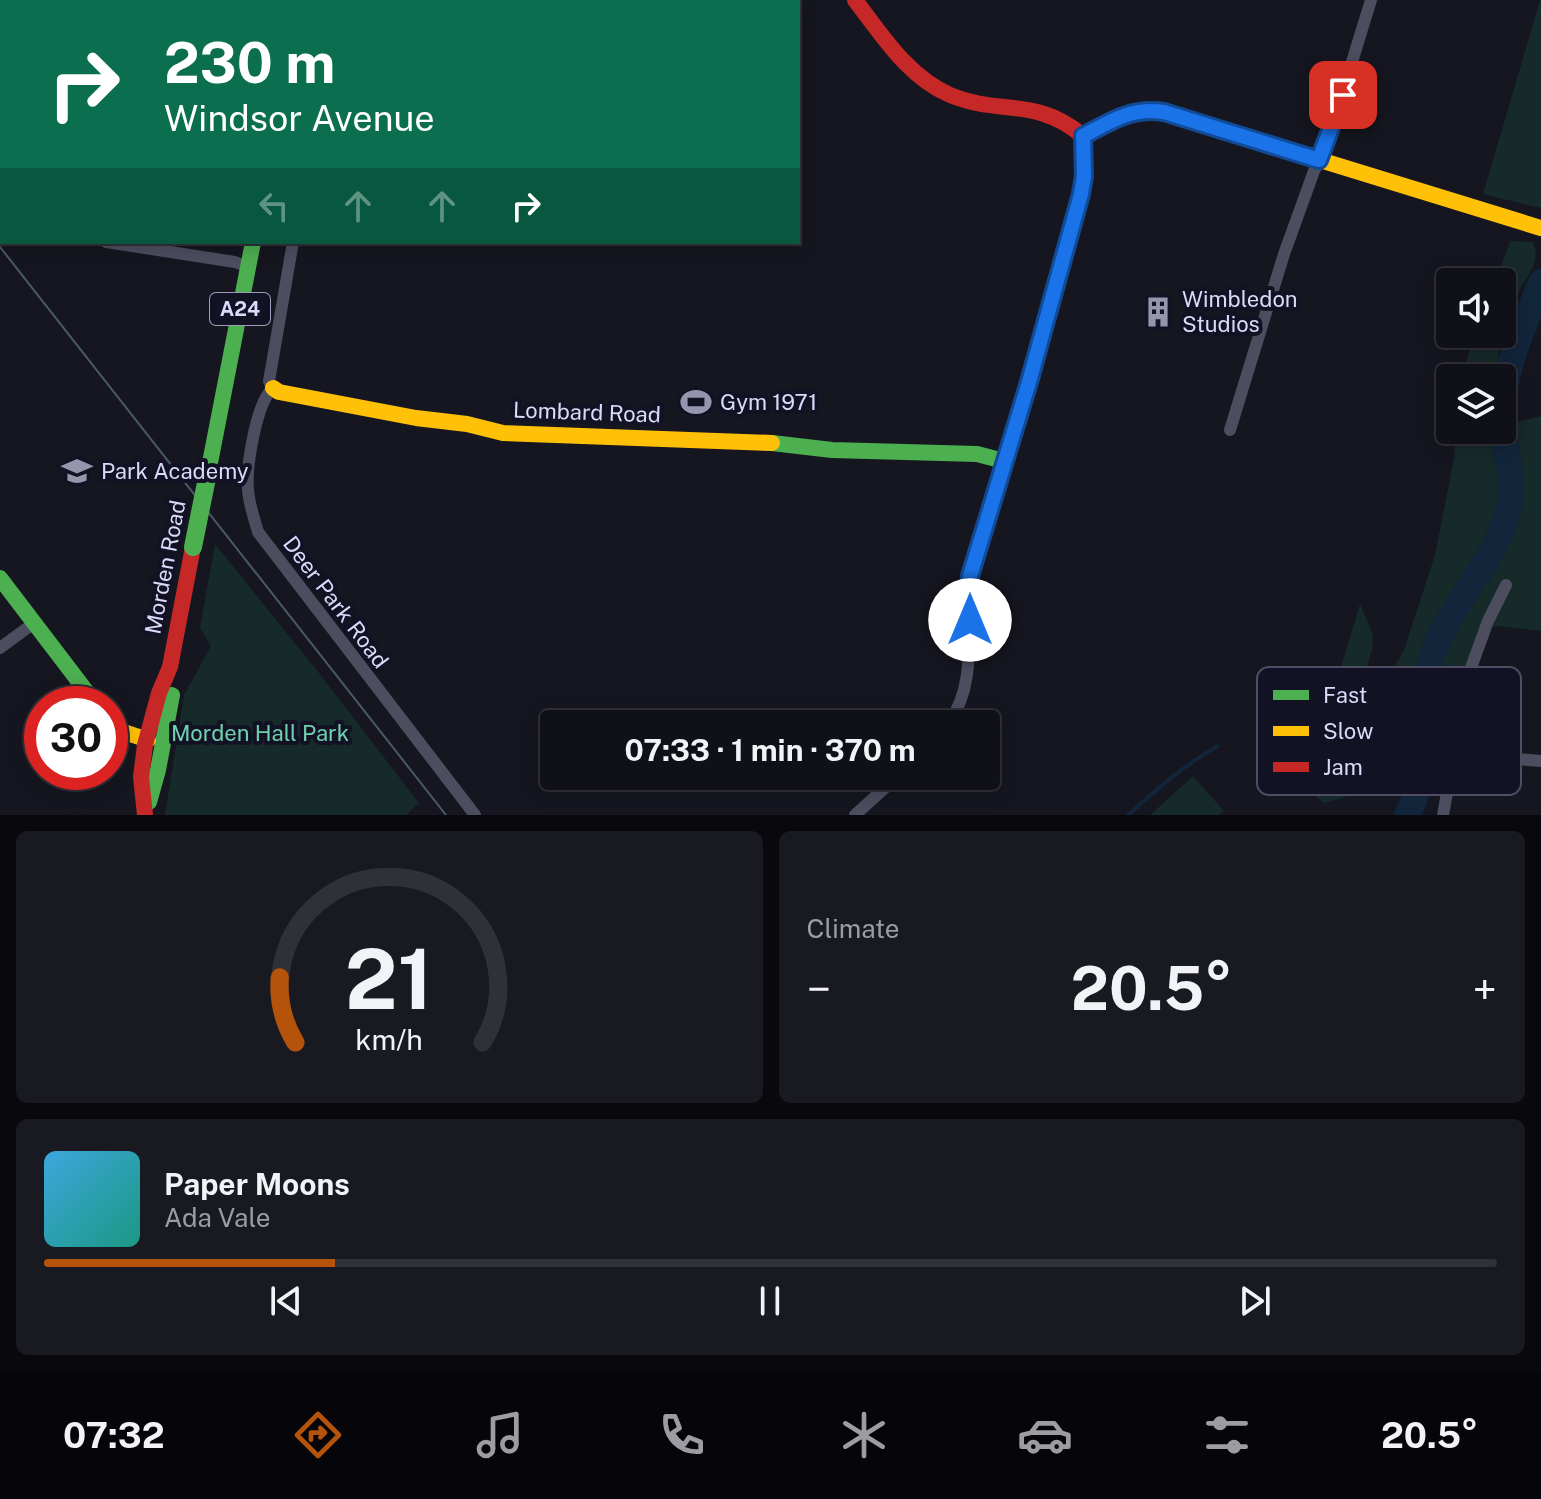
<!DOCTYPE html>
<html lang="en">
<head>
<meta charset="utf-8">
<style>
	:root { --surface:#101018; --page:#191921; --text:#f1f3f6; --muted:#9c9da2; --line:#303037; --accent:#b45309 }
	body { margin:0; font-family:"Public Sans",sans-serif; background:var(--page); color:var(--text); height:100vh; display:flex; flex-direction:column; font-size:30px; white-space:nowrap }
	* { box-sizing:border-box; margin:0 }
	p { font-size:26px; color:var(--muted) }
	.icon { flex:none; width:44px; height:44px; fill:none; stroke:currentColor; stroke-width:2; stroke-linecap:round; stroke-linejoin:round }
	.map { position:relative; height:815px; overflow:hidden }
	.sheet { display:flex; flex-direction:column; gap:16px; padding:16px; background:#09090d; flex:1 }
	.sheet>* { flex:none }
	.top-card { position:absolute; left:0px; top:0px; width:800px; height:244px; box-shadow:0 4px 20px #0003,0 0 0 2px var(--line); background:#0b6e4f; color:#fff; overflow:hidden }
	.buttons { position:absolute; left:1436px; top:268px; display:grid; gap:16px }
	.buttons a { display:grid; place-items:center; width:80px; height:80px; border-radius:8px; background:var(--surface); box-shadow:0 4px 20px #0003,0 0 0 2px var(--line); font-size:40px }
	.speed { position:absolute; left:24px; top:686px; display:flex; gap:16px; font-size:40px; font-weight:700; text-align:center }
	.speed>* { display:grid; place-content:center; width:104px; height:104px; border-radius:50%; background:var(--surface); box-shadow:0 4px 20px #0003,0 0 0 2px var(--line); line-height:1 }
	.speed .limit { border:12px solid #d22; background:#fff; color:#111 }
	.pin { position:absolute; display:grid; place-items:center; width:68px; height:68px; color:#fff; margin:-34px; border-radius:16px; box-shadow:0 4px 12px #0006 }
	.me { position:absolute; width:88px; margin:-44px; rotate:0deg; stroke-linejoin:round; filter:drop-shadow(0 0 6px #0008) }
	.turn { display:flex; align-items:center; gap:28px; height:168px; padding:0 32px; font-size:36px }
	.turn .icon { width:104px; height:104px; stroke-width:2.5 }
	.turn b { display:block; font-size:56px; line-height:68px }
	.lanes { display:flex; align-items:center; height:76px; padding:0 32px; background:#0003; justify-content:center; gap:40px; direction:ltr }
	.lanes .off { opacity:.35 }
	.big { font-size:60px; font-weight:700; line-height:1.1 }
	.sheet .card { flex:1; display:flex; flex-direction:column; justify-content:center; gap:12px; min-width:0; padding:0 28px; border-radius:12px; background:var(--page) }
	.sheet .dial { align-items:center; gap:0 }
	.dial svg { height:208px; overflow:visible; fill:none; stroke:var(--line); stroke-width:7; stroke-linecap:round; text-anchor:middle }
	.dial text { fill:var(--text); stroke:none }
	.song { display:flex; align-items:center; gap:24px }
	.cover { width:96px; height:96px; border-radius:12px; background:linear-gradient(135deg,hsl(200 70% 55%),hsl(170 70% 35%)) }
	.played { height:8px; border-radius:4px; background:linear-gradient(90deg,var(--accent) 20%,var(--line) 20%) }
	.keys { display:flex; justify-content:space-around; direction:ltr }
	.heat { display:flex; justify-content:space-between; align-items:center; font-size:44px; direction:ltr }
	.sheet .tiles { flex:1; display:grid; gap:16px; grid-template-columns:1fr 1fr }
	.card:last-child { grid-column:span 2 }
	.trip { position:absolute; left:540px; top:710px; width:460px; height:80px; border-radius:8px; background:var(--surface); box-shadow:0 4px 20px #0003,0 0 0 2px var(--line); font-weight:700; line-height:80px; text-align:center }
	.tabs { display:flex; height:128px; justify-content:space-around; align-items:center; background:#06060a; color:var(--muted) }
	.tabs .icon { width:56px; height:56px }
	.tabs .current { color:var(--accent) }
	.tabs b { font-size:36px; color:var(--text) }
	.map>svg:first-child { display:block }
	.green { fill:#162a29 }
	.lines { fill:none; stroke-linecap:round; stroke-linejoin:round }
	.stream { stroke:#11253b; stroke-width:4 }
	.river { stroke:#11253b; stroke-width:26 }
	.street { stroke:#4c4d5f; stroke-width:12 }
	.fast { stroke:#4caf50; stroke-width:16 }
	.slow { stroke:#ffc107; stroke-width:16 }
	.jam { stroke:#c62828; stroke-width:16 }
	.tram { stroke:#465b66; stroke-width:2 }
	.fast-bridge { stroke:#4caf50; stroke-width:18 }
	.route-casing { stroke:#114b97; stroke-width:20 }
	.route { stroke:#1a73e8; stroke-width:14 }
	.labels { text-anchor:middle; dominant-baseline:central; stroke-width:8; stroke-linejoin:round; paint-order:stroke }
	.shield { fill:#131224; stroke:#9e9eba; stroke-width:2 }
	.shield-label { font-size:20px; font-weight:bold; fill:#dadafa }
	.poi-label { font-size:22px; fill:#dadafa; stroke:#131224; text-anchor:start }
	.street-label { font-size:22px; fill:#dadafa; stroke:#131224 }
	.park-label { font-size:22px; fill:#6ed2af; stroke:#131224 }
	.key { fill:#131224; stroke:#4f4e64; stroke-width:2 }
	.key-label { font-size:22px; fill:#dadafa }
</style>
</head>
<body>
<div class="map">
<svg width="1541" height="815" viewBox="0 0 1541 815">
	<rect width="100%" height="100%" fill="#161620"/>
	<path class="green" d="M1540 0H1541V208L1483 194Z
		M0 41 2 48V230L0 228Z
		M1510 241 1533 242C1541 262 1529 273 1520 289 1513 302 1508 317 1502 332V282H1495Z
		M1476 334H1501L1496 378H1463L1467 358Z
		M1502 410 1517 422 1541 416V631L1499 626 1483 629 1469 660 1459 692 1445 760 1427 774 1395 780 1378 792 1372 788 1394 668 1404 650 1435 555 1454 458 1456 430H1502Z
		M215 544 319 673 419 803 406 815H165L184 695 211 646 200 628Z
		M1360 604 1373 635 1372 649 1345 746 1352 768 1345 797 1324 803 1305 787Z
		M1193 776 1224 811 1219 815H1150Z"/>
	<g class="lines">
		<path class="stream" d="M1128 815C1156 790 1184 765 1218 746"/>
		<path class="river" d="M1407 815C1434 766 1415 718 1429 666 1444 608 1495 566 1509 508 1516 478 1504 452 1503 423 1500 375 1524 326 1541 282"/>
		<path class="street" d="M41 2 42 0
			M106 242 235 262 248 267
			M293 242 269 381 273 388C256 403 246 467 248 490 249 504 254 518 258 532L475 815
			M1230 430 1284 254 1314 171 1325 150 1371 0
			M0 648 34 623
			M948 724C980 680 964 626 970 576L1029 382 1081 194 1084 176 1083 136
			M1454 754 1541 761
			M855 815 898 776
			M1443 815 1468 676 1488 621 1506 585"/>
		<path class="fast" d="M772 443 832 450 977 454 1004 461
			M208 473 253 242
			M0 578 96 704
			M149 802 158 770 172 695"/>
		<path class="slow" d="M306 0V2
			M1174 115 1541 228
			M273 388 279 392 416 418 467 424 503 433 772 443
			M110 721 121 731 148 740"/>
		<path class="jam" d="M855 0C882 35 908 77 950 95 1000 116 1035 96 1083 136 1116 120 1137 104 1174 115
			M145 815 141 777 145 745 159 693 170 667 193 547"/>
		<path class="tram" d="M0 247 446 815"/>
		<path class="fast-bridge" d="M193 547 208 473"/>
	</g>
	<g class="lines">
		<g class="route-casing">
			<path id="route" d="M970 620 968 596 970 576 1029 382 1081 194 1084 176 1083 136C1111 121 1132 107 1164 112L1319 160 1343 95"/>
		</g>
		<use href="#route" class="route"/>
	</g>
	<defs>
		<g id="building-bare" transform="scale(2.4)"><path d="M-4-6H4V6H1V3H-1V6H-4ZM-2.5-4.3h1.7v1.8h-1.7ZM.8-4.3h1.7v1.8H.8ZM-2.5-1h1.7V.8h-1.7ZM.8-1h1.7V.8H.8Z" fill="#9595ae" stroke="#131224" stroke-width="2.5" paint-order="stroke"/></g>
		<g id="stadium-bare" transform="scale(2.4)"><path d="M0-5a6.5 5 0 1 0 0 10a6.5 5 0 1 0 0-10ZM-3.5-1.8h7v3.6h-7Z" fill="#9595ae" stroke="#131224" stroke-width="2.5" paint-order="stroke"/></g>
		<g id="school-bare" transform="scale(2.4)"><path d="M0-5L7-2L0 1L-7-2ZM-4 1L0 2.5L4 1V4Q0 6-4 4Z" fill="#9595ae" stroke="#131224" stroke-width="2.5" paint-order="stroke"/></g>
	</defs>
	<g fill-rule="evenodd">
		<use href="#building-bare" x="1158" y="312"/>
		<use href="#stadium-bare" x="696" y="402"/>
		<use href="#school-bare" x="77" y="471"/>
	</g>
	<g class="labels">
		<rect class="shield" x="210" y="293" width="60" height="32" rx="6"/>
		<g class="shield-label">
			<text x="240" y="309">A24</text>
		</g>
		<g class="poi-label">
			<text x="1182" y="299">Wimbledon<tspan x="1182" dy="25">Studios</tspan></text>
			<text x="720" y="402">Gym 1971</text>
			<text x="101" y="471">Park Academy</text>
		</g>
		<g class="street-label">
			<text transform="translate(587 412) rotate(2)">Lombard Road</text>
			<text transform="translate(165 567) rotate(-79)">Morden Road</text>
			<text transform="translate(336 602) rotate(53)">Deer Park Road</text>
		</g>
		<g class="park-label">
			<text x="260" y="733">Morden Hall Park</text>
		</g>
	</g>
	<rect x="1257" y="667" width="264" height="128" rx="12" class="key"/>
	<rect x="1273" y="690" width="36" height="10" fill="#4caf50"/>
	<rect x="1273" y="726" width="36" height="10" fill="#ffc107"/>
	<rect x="1273" y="762" width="36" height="10" fill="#c62828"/>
	<g class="key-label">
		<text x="1323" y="703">Fast</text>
		<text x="1323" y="739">Slow</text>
		<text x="1323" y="775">Jam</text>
	</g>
</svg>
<div class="buttons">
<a><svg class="icon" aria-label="sound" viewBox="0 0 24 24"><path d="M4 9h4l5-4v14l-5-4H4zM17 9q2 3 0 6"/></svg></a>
<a><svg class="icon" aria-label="layers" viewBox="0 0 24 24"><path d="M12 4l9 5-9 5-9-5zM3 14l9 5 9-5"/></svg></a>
</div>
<div class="speed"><div class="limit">30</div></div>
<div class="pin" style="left:1343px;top:95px;background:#d93025"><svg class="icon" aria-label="arrive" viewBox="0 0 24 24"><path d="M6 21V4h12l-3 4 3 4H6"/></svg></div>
<svg class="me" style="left:970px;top:620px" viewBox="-20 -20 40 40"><circle r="19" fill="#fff"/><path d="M0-13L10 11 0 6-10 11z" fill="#1a73e8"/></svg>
<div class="trip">07:33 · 1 min · 370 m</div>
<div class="top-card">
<div class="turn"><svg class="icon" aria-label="right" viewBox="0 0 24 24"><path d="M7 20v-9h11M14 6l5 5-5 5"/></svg><div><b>230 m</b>Windsor Avenue</div></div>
<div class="lanes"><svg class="icon off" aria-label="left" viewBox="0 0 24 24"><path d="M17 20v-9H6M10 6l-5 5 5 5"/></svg><svg class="icon off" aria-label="ahead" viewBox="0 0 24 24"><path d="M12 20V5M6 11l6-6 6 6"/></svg><svg class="icon off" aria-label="ahead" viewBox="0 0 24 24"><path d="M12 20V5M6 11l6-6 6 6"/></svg><svg class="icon" aria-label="right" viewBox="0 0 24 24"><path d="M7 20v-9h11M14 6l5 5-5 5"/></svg></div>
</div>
</div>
<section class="sheet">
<div class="tiles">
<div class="card dial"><svg viewBox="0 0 100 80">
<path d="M14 69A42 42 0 1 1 86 69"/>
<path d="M14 69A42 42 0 0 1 8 44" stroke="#b45309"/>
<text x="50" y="56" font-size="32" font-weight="700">21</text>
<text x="50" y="72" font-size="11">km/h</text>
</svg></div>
<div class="card"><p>Climate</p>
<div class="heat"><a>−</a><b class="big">20.5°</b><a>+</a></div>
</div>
<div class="card">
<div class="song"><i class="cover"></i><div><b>Paper Moons</b><p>Ada Vale</p></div></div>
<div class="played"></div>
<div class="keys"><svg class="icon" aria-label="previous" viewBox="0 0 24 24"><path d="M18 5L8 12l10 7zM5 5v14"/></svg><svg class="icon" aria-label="pause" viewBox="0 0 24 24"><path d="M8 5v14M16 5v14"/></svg><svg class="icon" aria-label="next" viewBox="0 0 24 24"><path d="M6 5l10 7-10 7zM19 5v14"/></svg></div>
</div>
</div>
</section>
<nav class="tabs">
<b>07:32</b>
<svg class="icon current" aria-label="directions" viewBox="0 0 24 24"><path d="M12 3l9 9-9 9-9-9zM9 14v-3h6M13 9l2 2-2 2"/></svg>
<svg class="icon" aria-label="music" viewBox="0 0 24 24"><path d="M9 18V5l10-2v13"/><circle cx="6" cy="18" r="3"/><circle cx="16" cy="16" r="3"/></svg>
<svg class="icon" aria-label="phone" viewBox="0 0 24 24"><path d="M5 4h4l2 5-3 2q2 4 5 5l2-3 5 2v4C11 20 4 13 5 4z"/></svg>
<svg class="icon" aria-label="climate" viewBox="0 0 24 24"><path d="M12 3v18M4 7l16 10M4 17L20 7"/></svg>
<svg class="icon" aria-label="car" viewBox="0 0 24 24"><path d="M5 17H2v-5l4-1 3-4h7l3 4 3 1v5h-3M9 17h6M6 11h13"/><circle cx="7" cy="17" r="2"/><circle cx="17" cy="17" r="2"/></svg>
<svg class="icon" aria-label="filters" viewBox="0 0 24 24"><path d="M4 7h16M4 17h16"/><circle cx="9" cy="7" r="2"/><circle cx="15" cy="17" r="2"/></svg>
<b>20.5°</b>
</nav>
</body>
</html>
